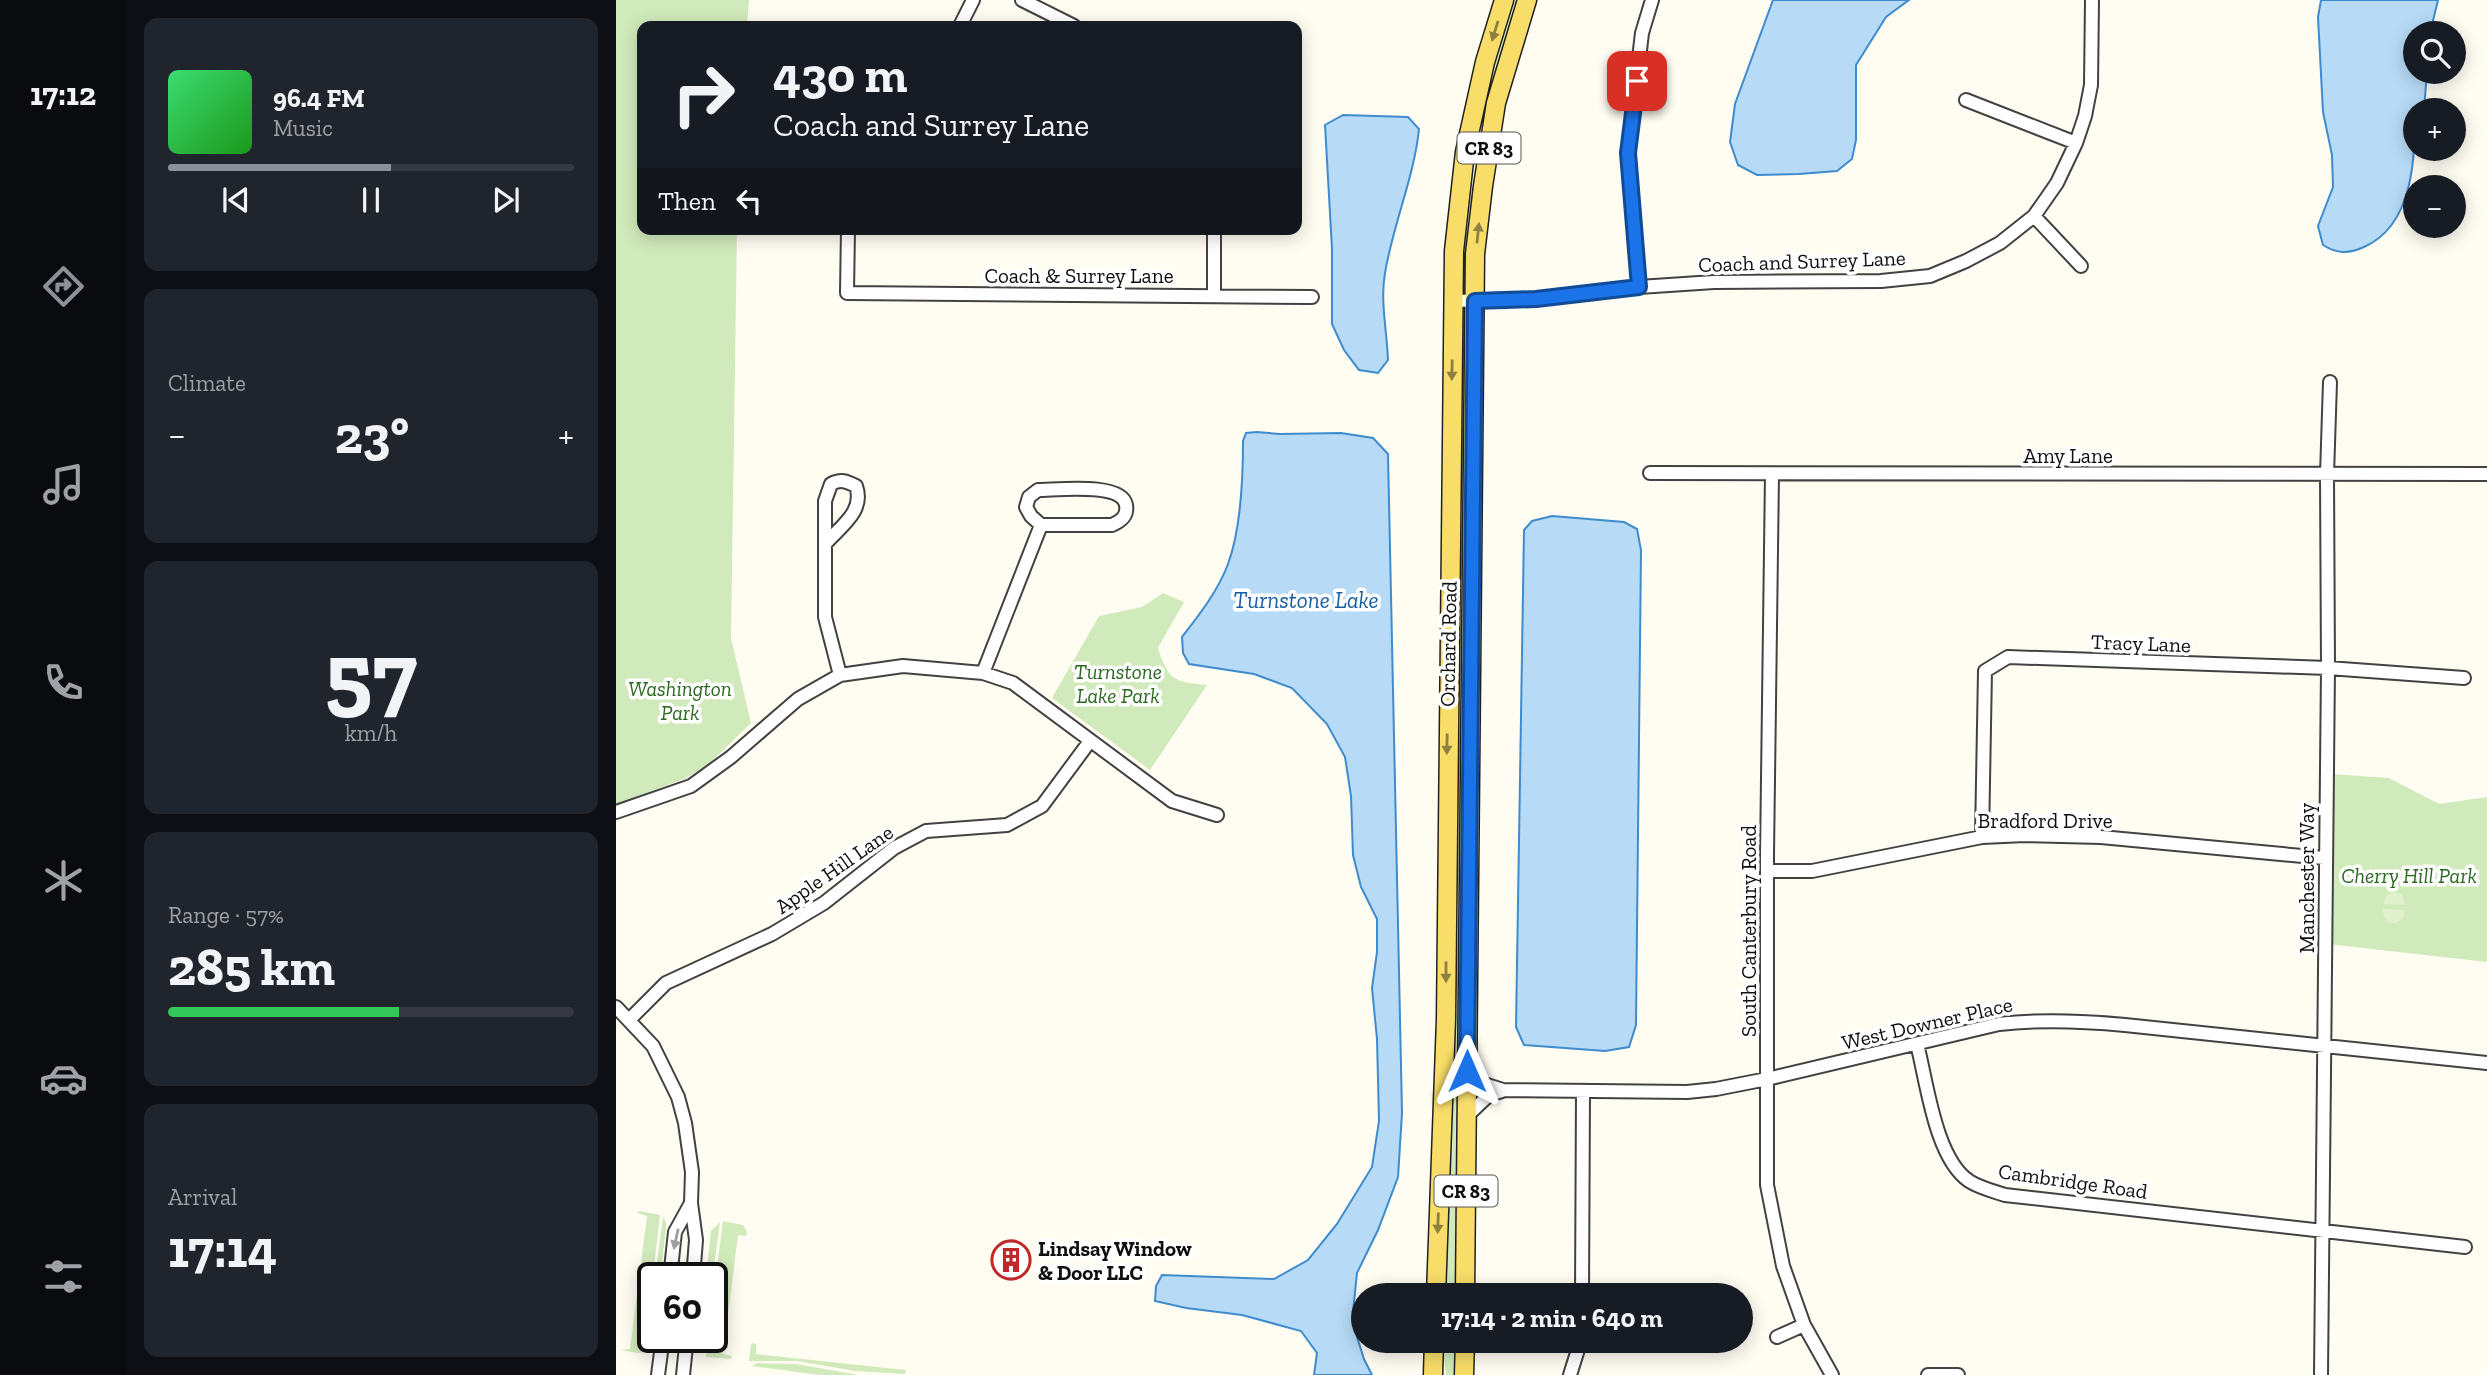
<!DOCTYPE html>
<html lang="en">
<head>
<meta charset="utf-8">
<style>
	:root { --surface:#171b24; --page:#20242c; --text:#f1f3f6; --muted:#9ea1a6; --line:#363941; --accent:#8c9099 }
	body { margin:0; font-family:"Zilla Slab",serif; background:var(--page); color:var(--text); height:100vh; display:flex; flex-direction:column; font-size:26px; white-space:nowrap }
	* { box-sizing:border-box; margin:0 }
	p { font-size:23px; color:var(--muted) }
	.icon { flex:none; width:38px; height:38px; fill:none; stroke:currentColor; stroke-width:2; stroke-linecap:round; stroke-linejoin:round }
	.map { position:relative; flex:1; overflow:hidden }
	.details { display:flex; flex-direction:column; gap:18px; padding:18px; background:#0d0f14; width:490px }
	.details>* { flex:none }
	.guide { position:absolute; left:21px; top:21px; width:665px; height:214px; border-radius:14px; box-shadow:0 4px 18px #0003; background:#171b24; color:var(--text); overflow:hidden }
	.controls { position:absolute; left:1787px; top:21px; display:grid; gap:14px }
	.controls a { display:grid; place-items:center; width:63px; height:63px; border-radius:50%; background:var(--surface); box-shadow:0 4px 18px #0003; font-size:35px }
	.speed { position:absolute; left:21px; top:1262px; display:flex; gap:14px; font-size:35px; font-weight:700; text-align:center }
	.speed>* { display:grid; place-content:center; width:91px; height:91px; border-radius:50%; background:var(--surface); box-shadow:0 4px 18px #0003; line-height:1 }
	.speed .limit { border:4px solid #111; border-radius:10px; background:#fff; color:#111 }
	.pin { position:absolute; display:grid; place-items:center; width:60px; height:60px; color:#fff; margin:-30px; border-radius:14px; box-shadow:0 4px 10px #0006 }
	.me { position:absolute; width:77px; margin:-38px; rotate:0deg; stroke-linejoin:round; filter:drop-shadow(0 0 5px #0008) }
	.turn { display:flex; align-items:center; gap:24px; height:147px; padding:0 21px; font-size:32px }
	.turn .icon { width:91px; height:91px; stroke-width:2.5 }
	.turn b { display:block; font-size:49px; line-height:60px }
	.then { display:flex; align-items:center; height:66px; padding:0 21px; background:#0003; gap:14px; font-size:26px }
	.big { font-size:52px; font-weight:700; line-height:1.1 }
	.details .tile { flex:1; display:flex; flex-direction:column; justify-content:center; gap:10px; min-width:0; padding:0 24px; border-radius:14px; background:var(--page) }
	.details .dial { align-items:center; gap:0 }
	.dial b { font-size:91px; line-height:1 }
	.song { display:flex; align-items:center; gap:21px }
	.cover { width:84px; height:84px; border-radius:10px; background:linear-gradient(135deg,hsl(140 70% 55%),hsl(120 70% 35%)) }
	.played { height:7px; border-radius:4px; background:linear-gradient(90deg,var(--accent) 55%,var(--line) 55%) }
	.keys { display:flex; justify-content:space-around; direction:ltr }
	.heat { display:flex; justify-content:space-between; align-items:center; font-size:38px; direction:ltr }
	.charge { height:10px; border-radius:5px; background:linear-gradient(90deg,#34c759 57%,var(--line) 0) }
	.trip { position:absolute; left:735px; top:1283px; width:402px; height:70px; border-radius:35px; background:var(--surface); box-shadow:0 4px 18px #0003; font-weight:700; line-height:70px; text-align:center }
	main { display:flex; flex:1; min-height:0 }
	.tabs { display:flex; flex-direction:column; width:126px; justify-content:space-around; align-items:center; background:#090b0e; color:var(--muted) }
	.tabs .icon { width:49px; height:49px }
	.tabs .on { color:var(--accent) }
	.tabs b { font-size:32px; color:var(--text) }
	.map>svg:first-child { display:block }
	.green { fill:#d1eabb }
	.pitch { fill:#e2f1cd }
	.water { fill:#b7dbf6; stroke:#3e8bcd; stroke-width:2 }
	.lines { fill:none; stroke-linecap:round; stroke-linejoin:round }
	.street-casing { stroke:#424242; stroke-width:16 }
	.primary-casing { stroke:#202020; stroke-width:21 }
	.street { stroke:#fff; stroke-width:12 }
	.primary { stroke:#f8dd69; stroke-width:18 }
	.oneway { fill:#8f8040 }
	.oneway2 { fill:#9f9f9f }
	.route-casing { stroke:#114b97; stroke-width:18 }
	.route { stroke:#1a73e8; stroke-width:12 }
	.labels { text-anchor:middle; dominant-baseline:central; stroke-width:7; stroke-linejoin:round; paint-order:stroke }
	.shield { fill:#fff; stroke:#575757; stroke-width:2 }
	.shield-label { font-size:19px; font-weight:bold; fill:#0f0f0f }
	.street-label { font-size:21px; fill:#0f0f0f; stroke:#fff }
	.park-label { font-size:21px; font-style:italic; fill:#2a681f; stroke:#fff }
	.poi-label { font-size:21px; font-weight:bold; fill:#0f0f0f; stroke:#fff; text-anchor:start }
	.water-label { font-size:23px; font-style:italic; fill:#185ea2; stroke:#fff }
</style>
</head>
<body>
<main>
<nav class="tabs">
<b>17:12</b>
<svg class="icon on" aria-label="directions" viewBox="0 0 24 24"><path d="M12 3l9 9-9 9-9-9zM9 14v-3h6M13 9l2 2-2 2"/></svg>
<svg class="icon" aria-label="music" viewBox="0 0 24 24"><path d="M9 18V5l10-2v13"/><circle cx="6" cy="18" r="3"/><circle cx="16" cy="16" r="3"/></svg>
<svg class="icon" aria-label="phone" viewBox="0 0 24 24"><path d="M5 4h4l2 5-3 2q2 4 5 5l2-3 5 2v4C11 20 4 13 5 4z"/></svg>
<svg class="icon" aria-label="climate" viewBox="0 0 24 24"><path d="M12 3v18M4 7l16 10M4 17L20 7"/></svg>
<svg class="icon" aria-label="car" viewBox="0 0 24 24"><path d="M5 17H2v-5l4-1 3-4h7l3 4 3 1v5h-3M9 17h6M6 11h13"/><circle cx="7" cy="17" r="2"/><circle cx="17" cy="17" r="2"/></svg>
<svg class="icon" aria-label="filters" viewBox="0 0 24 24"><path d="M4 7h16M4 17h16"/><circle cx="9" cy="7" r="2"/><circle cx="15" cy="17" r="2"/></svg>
</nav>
<section class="details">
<div class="tile">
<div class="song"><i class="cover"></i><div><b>96.4 FM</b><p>Music</p></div></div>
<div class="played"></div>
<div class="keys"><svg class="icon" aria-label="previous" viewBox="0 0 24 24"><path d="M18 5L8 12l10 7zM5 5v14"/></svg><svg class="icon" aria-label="pause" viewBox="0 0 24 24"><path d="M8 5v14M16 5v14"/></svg><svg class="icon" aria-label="next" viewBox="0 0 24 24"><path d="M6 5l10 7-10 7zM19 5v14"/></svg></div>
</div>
<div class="tile"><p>Climate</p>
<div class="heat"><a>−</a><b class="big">23°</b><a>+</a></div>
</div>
<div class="tile dial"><b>57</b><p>km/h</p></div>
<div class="tile"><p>Range · 57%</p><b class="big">285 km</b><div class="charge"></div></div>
<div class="tile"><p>Arrival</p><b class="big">17:14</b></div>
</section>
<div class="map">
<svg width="1871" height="1375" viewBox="0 0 1871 1375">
	<rect width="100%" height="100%" fill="#fffdf2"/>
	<path class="green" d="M0 0H133L131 26H26V229H121L115 638 135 723 91 766 68 779 0 804Z
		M895 0H903L863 166H860L875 71Z
		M847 335H851L842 1295H827L843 346Z
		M547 593 568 602 542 648C552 680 558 682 591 685L534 770 436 698 483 616 526 607Z
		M1715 774 1773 778 1823 804 1871 797V962L1712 944Z
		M24 1211 44 1215 28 1352 22 1353 4 1350 14 1349 31 1216 21 1213Z
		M47 1217 50 1222V1229L44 1277H39Z
		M107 1221 127 1225 131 1232 130 1236 122 1235 107 1354 116 1356 115 1359 90 1357 92 1337H96V1304Z
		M104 1222 96 1281V1278L90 1277 95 1231Z
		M826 1341H841V1375H830Z
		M137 1343 140 1344V1354L290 1370 289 1374 239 1371 181 1361H133L135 1344Z
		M141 1363 180 1364 243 1375H203L136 1366Z"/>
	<path class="pitch" d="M1776 892 1786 894 1789 905 1768 904 1769 897Z
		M1767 909 1788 910 1787 918 1780 923 1773 922 1768 917Z"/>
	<path class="water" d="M1157 0H1293L1270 17 1240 65V140L1236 159 1221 171 1183 174 1141 175 1122 165 1114 142 1119 104Z
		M1705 0H1822L1814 33H1799V72H1811L1808 110H1799C1799 157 1798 225 1748 247 1733 254 1721 254 1707 245L1702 226 1717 187 1716 155 1707 112 1702 17Z
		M727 115 792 117 803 129C798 178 777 224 769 273 764 301 771 331 772 360L762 373 743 370 728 350 716 324V249L709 125Z
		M641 432 664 434 725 433 757 438 772 454 786 1113 782 1177 762 1230 741 1273 736 1321 748 1359 756 1375H698L701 1353 685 1331 626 1315 570 1308 539 1301 540 1286 546 1275 658 1279 692 1260 721 1224 756 1167 763 1121 761 1039 756 988 761 952V919L745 887 737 855 735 796 729 757 711 724 676 688 638 674 573 664 567 653 566 637C583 615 602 591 612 564 625 529 627 478 627 441L630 433Z
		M936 516 1008 522 1021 529 1025 550 1020 1025 1013 1047 989 1051 908 1045 900 1027 908 530 916 521Z"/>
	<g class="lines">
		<g class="street-casing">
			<path id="street" d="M406 0 458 26
				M344 26 357 0
				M1350 100 1460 143
				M1418 216 1465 266
				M232 229 231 293 696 297
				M598 229V296
				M1023 287 1012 153 1026 33 1036 0
				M836 301 920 299 1023 287 1098 282 1265 281 1314 276 1350 261 1384 243 1418 216 1441 183 1460 143 1469 116 1475 85 1476 0
				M1034 473 1871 474
				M1156 474 1151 855V1185L1167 1266 1188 1325 1216 1375
				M210 543C225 526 249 511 240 486 230 481 225 479 215 484L209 501V617L224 675
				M367 673 425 525H496C505 521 512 516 510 505 506 482 441 490 422 490L413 497 410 507 415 516 425 525
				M0 812 75 786 115 757 182 699 224 675 287 666 367 673 397 683 556 801 601 815
				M1366 837 1369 671 1392 657 1712 668 1848 678
				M1152 871H1196L1366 837 1409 835 1485 837 1708 858
				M0 1007 37 1046 62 1097 69 1123 76 1172 75 1203 80 1240 77 1278
				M14 1019 50 983 156 934 208 903 278 848 310 831 391 825 426 806 474 741
				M1301 1044C1311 1082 1319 1158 1353 1181 1364 1188 1377 1191 1389 1195L1849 1247
				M851 1071 862 1082 887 1090 1071 1092 1100 1089 1151 1079 1383 1024C1426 1019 1466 1021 1509 1025L1871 1063
				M851 1116 873 1095 886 1091
				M54 1278 59 1232 75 1203
				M966 1295 967 1091
				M1161 1337 1188 1325
				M42 1375 47 1337
				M67 1375 71 1337
				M954 1375 965 1340
				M1312 1375H1342
				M1705 1375 1712 668 1711 475 1714 382"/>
		</g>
		<g class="primary-casing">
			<path id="primary" d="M820 1295 830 1019 838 251 849 152 869 62 888 0
				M849 1295 859 254 867 186 880 103 911 0
				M817 1375 818 1340
				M848 1375 849 1340"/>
		</g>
		<use href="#street" class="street"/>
		<use href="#primary" class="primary"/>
	</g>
	<defs><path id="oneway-solid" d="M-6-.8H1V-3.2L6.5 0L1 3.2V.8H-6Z" transform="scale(1.75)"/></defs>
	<g class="oneway">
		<use href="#oneway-solid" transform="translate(879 31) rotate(107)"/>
		<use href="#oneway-solid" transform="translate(862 233) rotate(-84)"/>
		<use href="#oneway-solid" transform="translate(836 370) rotate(91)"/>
		<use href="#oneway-solid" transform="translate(831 744) rotate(91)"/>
		<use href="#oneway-solid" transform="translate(830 972) rotate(90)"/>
		<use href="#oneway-solid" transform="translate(822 1223) rotate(92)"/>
	</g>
	<use class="oneway2" href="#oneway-solid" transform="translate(60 1239) rotate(102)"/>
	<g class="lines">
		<g class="route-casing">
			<path id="route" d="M851 1071 859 301 920 299 1023 287 1012 153 1021 81"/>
		</g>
		<use href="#route" class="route"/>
	</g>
	<defs>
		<g id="building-ring" transform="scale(2.0125)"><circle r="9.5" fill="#fff" stroke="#c02927" stroke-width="1.5"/><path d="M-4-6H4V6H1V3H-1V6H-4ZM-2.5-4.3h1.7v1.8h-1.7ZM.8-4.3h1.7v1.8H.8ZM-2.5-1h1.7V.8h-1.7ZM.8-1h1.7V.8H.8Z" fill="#c02927"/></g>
	</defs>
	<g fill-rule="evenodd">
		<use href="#building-ring" x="395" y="1260"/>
	</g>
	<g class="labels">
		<g class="shield">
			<rect x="841.5" y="132.5" width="63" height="31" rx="5"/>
			<rect x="818.5" y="1175.5" width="63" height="31" rx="5"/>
		</g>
		<g class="shield-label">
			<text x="873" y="148">CR 83</text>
			<text x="850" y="1191">CR 83</text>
		</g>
		<g class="street-label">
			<text transform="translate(1186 261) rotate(-2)">Coach and Surrey Lane</text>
			<text x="463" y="275">Coach &amp; Surrey Lane</text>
			<text x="1452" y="455">Amy Lane</text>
			<text transform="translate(1525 643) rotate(2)">Tracy Lane</text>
			<text transform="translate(832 644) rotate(-89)">Orchard Road</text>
			<text x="1429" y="820">Bradford Drive</text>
			<text transform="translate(218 869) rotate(-35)">Apple Hill Lane</text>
			<text transform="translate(1690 878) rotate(-90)">Manchester Way</text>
			<text transform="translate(1132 931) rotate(-90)">South Canterbury Road</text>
			<text transform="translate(1311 1023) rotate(-13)">West Downer Place</text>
			<text transform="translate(1457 1181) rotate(8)">Cambridge Road</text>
		</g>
		<g class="park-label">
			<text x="502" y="671">Turnstone<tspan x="502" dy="24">Lake Park</tspan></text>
			<text x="64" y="688">Washington<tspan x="64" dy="24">Park</tspan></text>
			<text x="1793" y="875">Cherry Hill Park</text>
		</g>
		<g class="poi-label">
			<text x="422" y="1248">Lindsay Window<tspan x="422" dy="24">&amp; Door LLC</tspan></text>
		</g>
		<g class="water-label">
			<text x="690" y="600">Turnstone Lake</text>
		</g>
	</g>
</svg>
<div class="controls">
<a><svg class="icon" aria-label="search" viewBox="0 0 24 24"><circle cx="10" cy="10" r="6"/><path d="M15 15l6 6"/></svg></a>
<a>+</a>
<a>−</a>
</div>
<div class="speed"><div class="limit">60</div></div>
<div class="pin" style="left:1021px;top:81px;background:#d93025"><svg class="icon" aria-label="arrive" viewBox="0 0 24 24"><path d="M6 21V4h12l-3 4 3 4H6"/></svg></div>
<svg class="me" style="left:851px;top:1071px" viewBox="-20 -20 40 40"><path d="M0-17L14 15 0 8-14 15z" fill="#1a73e8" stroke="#fff" stroke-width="4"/></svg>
<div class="trip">17:14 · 2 min · 640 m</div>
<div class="guide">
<div class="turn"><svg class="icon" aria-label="right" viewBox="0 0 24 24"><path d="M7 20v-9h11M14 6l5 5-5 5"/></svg><div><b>430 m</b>Coach and Surrey Lane</div></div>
<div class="then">Then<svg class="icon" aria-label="left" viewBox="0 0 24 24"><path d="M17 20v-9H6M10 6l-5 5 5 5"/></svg></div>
</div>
</div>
</main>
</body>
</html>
